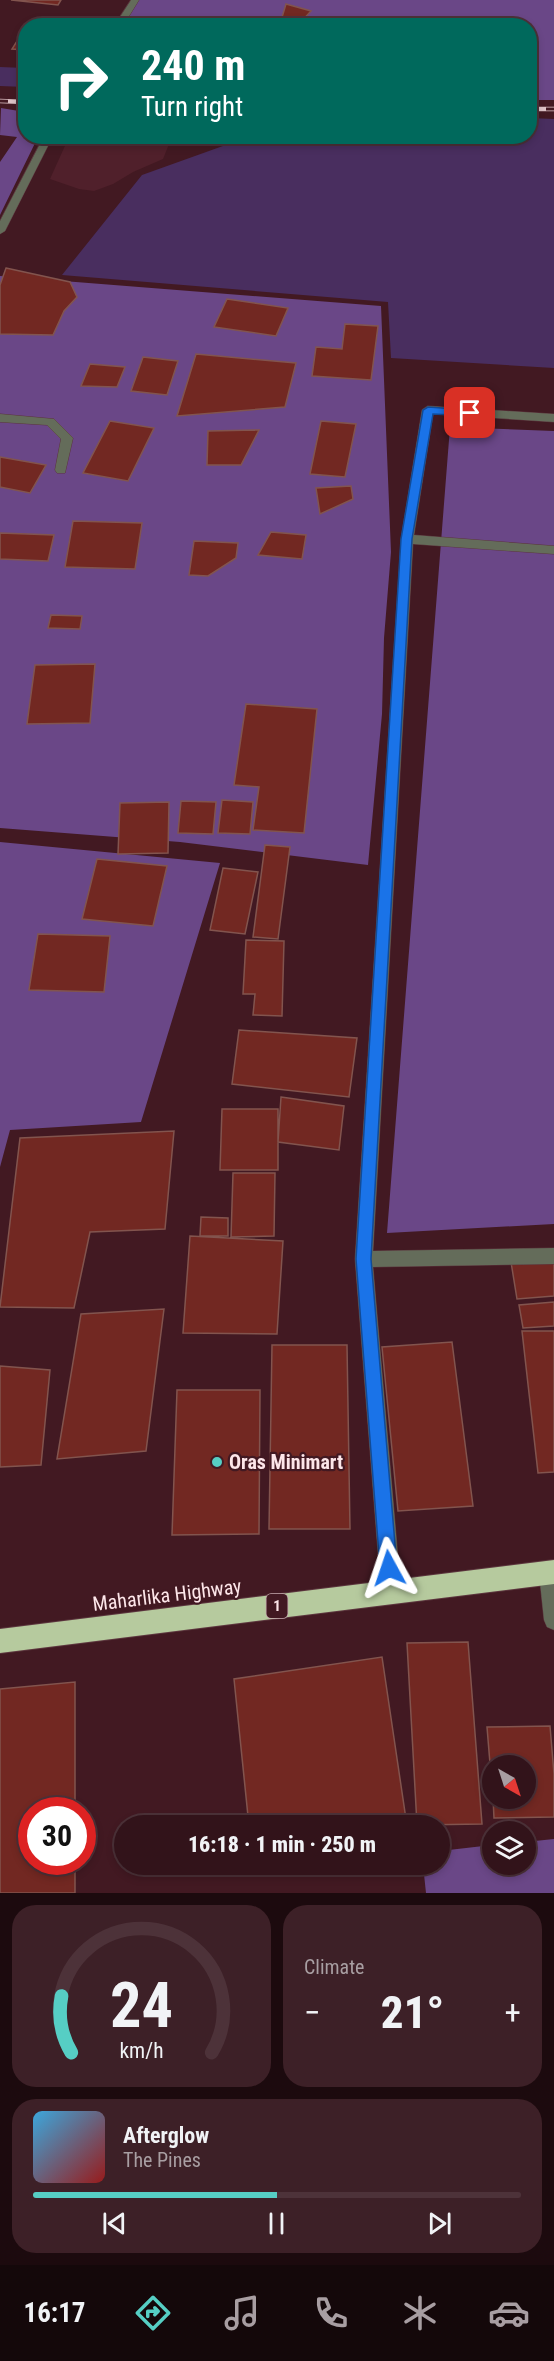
<!DOCTYPE html>
<html lang="en">
<head>
<meta charset="utf-8">
<style>
	:root { --surface:#32131a; --page:#3d2027; --text:#f1f3f6; --muted:#a89ea2; --line:#4d3239; --accent:#56cec4 }
	body { margin:0; font-family:"Roboto Condensed",sans-serif; background:var(--page); color:var(--text); height:100vh; display:flex; flex-direction:column; font-size:22px; white-space:nowrap }
	* { box-sizing:border-box; margin:0 }
	p { font-size:20px; color:var(--muted) }
	.icon { flex:none; width:33px; height:33px; fill:none; stroke:currentColor; stroke-width:2; stroke-linecap:round; stroke-linejoin:round }
	.map { position:relative; height:1893px; overflow:hidden }
	.panel { display:flex; flex-direction:column; gap:12px; padding:12px; background:#1c0a0e; flex:1 }
	.panel>* { flex:none }
	.guide { position:absolute; left:18px; top:18px; width:519px; height:126px; border-radius:24px; box-shadow:0 3px 9px #0003,0 0 0 2px var(--line); background:#00695c; color:#fff; overflow:hidden }
	.needle { width:39px; rotate:141deg }
	.fabs { position:absolute; left:482px; top:1755px; display:grid; gap:12px }
	.fabs a { display:grid; place-items:center; width:54px; height:54px; border-radius:50%; background:var(--surface); box-shadow:0 3px 9px #0003,0 0 0 2px var(--line); font-size:30px }
	.speed { position:absolute; left:18px; top:1797px; display:flex; gap:12px; font-size:30px; font-weight:700; text-align:center }
	.speed>* { display:grid; place-content:center; width:78px; height:78px; border-radius:50%; background:var(--surface); box-shadow:0 3px 9px #0003,0 0 0 2px var(--line); line-height:1 }
	.speed .limit { border:9px solid #d22; background:#fff; color:#111 }
	.pin { position:absolute; display:grid; place-items:center; width:51px; height:51px; color:#fff; margin:-26px; border-radius:12px; box-shadow:0 3px 9px #0006 }
	.me { position:absolute; width:66px; margin:-33px; rotate:355deg; stroke-linejoin:round; filter:drop-shadow(0 0 4px #0008) }
	.turn { display:flex; align-items:center; gap:21px; height:126px; padding:0 24px; font-size:27px }
	.turn .icon { width:78px; height:78px; stroke-width:2.5 }
	.turn b { display:block; font-size:42px; line-height:51px }
	.big { font-size:45px; font-weight:800; line-height:1.1 }
	.panel .card { flex:1; display:flex; flex-direction:column; justify-content:center; gap:9px; min-width:0; padding:0 21px; border-radius:24px; background:var(--page) }
	.panel .dial { align-items:center; gap:0 }
	.dial svg { height:156px; overflow:visible; fill:none; stroke:var(--line); stroke-width:7; stroke-linecap:round; text-anchor:middle }
	.dial text { fill:var(--text); stroke:none }
	.song { display:flex; align-items:center; gap:18px }
	.cover { width:72px; height:72px; border-radius:9px; background:linear-gradient(135deg,hsl(200 70% 55%),hsl(0 70% 35%)) }
	.played { height:6px; border-radius:3px; background:linear-gradient(90deg,var(--accent) 50%,var(--line) 50%) }
	.keys { display:flex; justify-content:space-around; direction:ltr }
	.heat { display:flex; justify-content:space-between; align-items:center; font-size:33px; direction:ltr }
	.panel .tiles { flex:1; display:grid; gap:12px; grid-template-columns:1fr 1fr }
	.card:last-child { grid-column:span 2 }
	.trip { position:absolute; left:114px; top:1815px; width:336px; height:60px; border-radius:30px; background:var(--surface); box-shadow:0 3px 9px #0003,0 0 0 2px var(--line); font-weight:800; line-height:60px; text-align:center }
	.tab-bar { display:flex; height:96px; justify-content:space-around; align-items:center; background:#14080a; color:var(--muted) }
	.tab-bar .icon { width:42px; height:42px }
	.tab-bar .active { color:var(--accent) }
	.tab-bar b { font-size:27px; color:var(--text) }
	.map>svg:first-child { display:block }
	.built { fill:#50202b }
	.green { fill:#492e5f }
	.forest { fill:#6a4787 }
	.building { fill:#722822; stroke:#82544e; stroke-width:1.5 }
	.lines { fill:none; stroke-linecap:round; stroke-linejoin:round }
	.lane-casing { stroke:#5c363e; stroke-width:1 }
	.street-casing { stroke:#5c363e; stroke-width:1 }
	.highway-casing { stroke:#5c363e; stroke-width:2 }
	.lane { fill:#646c5a; fill-rule:evenodd }
	.street { fill:#646c5a; fill-rule:evenodd }
	.highway { fill:#b6ca9e; fill-rule:evenodd }
	.rail-casing { stroke:#dec3c7; stroke-width:4.5 }
	.rail { stroke:#421922; stroke-width:3; stroke-dasharray:8; stroke-linecap:butt }
	.route { fill:#1a73e8; stroke:#114b97; stroke-width:1.5 }
	.poi-dot { fill:#56cec4; stroke:#421922; stroke-width:2 }
	.labels { text-anchor:middle; dominant-baseline:central; stroke-width:4.5; stroke-linejoin:round; paint-order:stroke }
	.shield { fill:#421922; stroke:#c5a8ad; stroke-width:1.5 }
	.shield-label { font-size:15px; font-weight:bold; fill:#fde6e9 }
	.near-poi-label { font-size:20px; font-weight:bold; fill:#fde6e9; stroke:#421922; text-anchor:start }
	.near-street-label { font-size:20px; fill:#fde6e9; stroke:#421922 }
</style>
</head>
<body>
<div class="map">
<svg width="554" height="1893" viewBox="0 0 554 1893">
	<rect width="100%" height="100%" fill="#421922"/>
	<path class="built" d="M162 136 171 139 163 159 133 172 113 184 94 191 79 189 50 179 69 137Z"/>
	<path class="green" d="M0 67 25 68V87L0 86Z
		M530 118 554 119V368L391 358 388 302 62 275 142 175 248 137 530 136Z"/>
	<path class="forest" d="M136 0H554V100H530V26H119Z
		M1 108 25 112 26 136 38 137 0 215V162L17 137 0 135Z
		M0 276 381 306 391 552 384 638 382 714 368 865 180 842 0 828Z
		M450 427 554 431V1224L387 1233Z
		M0 842 220 863 141 1122 10 1130 0 1167Z
		M554 1839V1893H426L423 1865 440 1864V1851L492 1845V1864H525V1842Z"/>
	<path class="building" d="M11 0H61L58 5Z
		M286 4 311 11 300 23 280 24Z
		M24 30 26 50 12 49Z
		M200 136H227L220 145H199Z
		M6 268 70 282 77 297 64 311 53 335 0 334V285Z
		M227 299 288 308 276 336 214 327Z
		M345 324 378 326 371 380 312 376 316 347 342 349Z
		M196 354 296 363 285 407 177 416Z
		M143 357 178 361 167 395 131 391Z
		M90 364 125 367 117 387 81 386Z
		M110 421 154 428 128 481 83 473Z
		M321 421 356 424 345 477 310 474Z
		M259 430 241 465H207L208 431Z
		M0 457 46 465 30 493 0 487Z
		M351 486 353 499 320 514 316 488Z
		M73 521 142 523 135 569 65 567Z
		M271 532 306 535 302 559 258 555Z
		M0 533 54 535 48 561 0 559Z
		M194 541 238 543 236 558 208 576 189 575Z
		M51 615 82 616 80 629 48 628Z
		M95 664 90 723 27 724 35 665Z
		M246 704 317 709 304 833 253 830 259 787 234 785Z
		M222 800 253 802 250 834 218 833Z
		M181 801 216 802 213 834 178 833Z
		M169 802 168 853 118 854 120 803Z
		M265 845 290 847 278 939 253 937Z
		M97 859 167 866 153 926 82 919Z
		M223 868 258 872 245 934 210 930Z
		M38 934 110 936 104 992 29 990Z
		M246 940 284 941 282 1016 253 1015 255 994H243Z
		M239 1030 357 1038 349 1097 232 1084Z
		M281 1097 344 1106 339 1150 278 1142Z
		M222 1109H278V1170H220Z
		M174 1131 165 1229 90 1232 74 1308 0 1307 20 1138Z
		M233 1173H275L274 1236 231 1237Z
		M201 1217 228 1218V1236H200Z
		M190 1236 283 1241 277 1334 183 1333Z
		M554 1259V1296L517 1299 511 1262Z
		M554 1302V1326L523 1328 519 1305Z
		M164 1309 146 1451 57 1459 81 1314Z
		M522 1331H554V1472L538 1473Z
		M452 1342 473 1506 398 1511 382 1347Z
		M272 1345H347L350 1529H269Z
		M0 1366 50 1370 41 1465 0 1467Z
		M177 1390H260L259 1534 172 1535Z
		M468 1642 482 1824 417 1825 407 1643Z
		M382 1657 407 1826H249L234 1679Z
		M75 1682V1810H32V1862H75V1893H0V1689Z
		M550 1726 554 1774V1817L494 1818 493 1798H525V1766H492V1788L487 1727Z"/>
	<g class="lines">
		<g class="lane-casing">
			<path id="lane" d="M0 414 54 419 73 438 65 473H57L55 470 61 439 47 425 0 422Z"/>
		</g>
		<g class="street-casing">
			<path id="street" d="M131 0H139L123 26H114Z
				M44 136H53L5 231 0 234V221Z
				M428 406 554 414V422L433 414 414 535 554 546V554L413 544 373 1251 554 1248V1264L373 1267 401 1592 398 1599 391 1602 384 1599 381 1592 355 1259 401 539 422 410Z
				M549 1563 554 1565V1630L547 1627 544 1620 539 1573 542 1566Z"/>
		</g>
		<g class="highway-casing">
			<path id="highway" d="M554 1560V1584L0 1653V1629Z"/>
		</g>
		<use href="#lane" class="lane"/>
		<use href="#street" class="street"/>
		<use href="#highway" class="highway"/>
		<g class="rail-casing">
			<path id="rail" d="M0 101 26 102
				M530 109H554"/>
		</g>
		<use href="#rail" class="rail"/>
	</g>
	<path class="route" d="M428 407 470 410 475 413 470 416 433 414 412 539 371 1259 397 1568 395 1574 389 1577 382 1574 380 1568 356 1259 401 539 423 410Z"/>
	<circle class="poi-dot" cx="217" cy="1462" r="6"/>
	<g class="labels">
		<rect class="shield" x="266.5" y="1594" width="21" height="24" rx="4.5"/>
		<g class="shield-label">
			<text x="277" y="1606">1</text>
		</g>
		<g class="near-poi-label">
			<text x="229" y="1462">Oras Minimart</text>
		</g>
		<g class="near-street-label">
			<text transform="translate(167 1595) rotate(-7)">Maharlika Highway</text>
		</g>
	</g>
</svg>
<div class="fabs">
<a><svg class="needle" viewBox="-14 -14 28 28"><path d="M0-13l5 13h-10z" fill="#e53935"/><path d="M0 13l5-13h-10z" fill="#a89ea2"/></svg></a>
<a><svg class="icon" aria-label="layers" viewBox="0 0 24 24"><path d="M12 4l9 5-9 5-9-5zM3 14l9 5 9-5"/></svg></a>
</div>
<div class="speed"><div class="limit">30</div></div>
<div class="pin" style="left:470px;top:413px;background:#d93025"><svg class="icon" aria-label="arrive" viewBox="0 0 24 24"><path d="M6 21V4h12l-3 4 3 4H6"/></svg></div>
<svg class="me" style="left:389px;top:1568px" viewBox="-20 -20 40 40"><path d="M0-17L14 15 0 8-14 15z" fill="#1a73e8" stroke="#fff" stroke-width="4"/></svg>
<div class="trip">16:18 · 1 min · 250 m</div>
<div class="guide">
<div class="turn"><svg class="icon" aria-label="right" viewBox="0 0 24 24"><path d="M7 20v-9h11M14 6l5 5-5 5"/></svg><div><b>240 m</b>Turn right</div></div>
</div>
</div>
<section class="panel">
<div class="tiles">
<div class="card dial"><svg viewBox="0 0 100 80">
<path d="M14 69A42 42 0 1 1 86 69"/>
<path d="M14 69A42 42 0 0 1 9 40" stroke="#56cec4"/>
<text x="50" y="56" font-size="32" font-weight="700">24</text>
<text x="50" y="72" font-size="11">km/h</text>
</svg></div>
<div class="card"><p>Climate</p>
<div class="heat"><a>−</a><b class="big">21°</b><a>+</a></div>
</div>
<div class="card">
<div class="song"><i class="cover"></i><div><b>Afterglow</b><p>The Pines</p></div></div>
<div class="played"></div>
<div class="keys"><svg class="icon" aria-label="previous" viewBox="0 0 24 24"><path d="M18 5L8 12l10 7zM5 5v14"/></svg><svg class="icon" aria-label="pause" viewBox="0 0 24 24"><path d="M8 5v14M16 5v14"/></svg><svg class="icon" aria-label="next" viewBox="0 0 24 24"><path d="M6 5l10 7-10 7zM19 5v14"/></svg></div>
</div>
</div>
</section>
<nav class="tab-bar">
<b>16:17</b>
<svg class="icon active" aria-label="directions" viewBox="0 0 24 24"><path d="M12 3l9 9-9 9-9-9zM9 14v-3h6M13 9l2 2-2 2"/></svg>
<svg class="icon" aria-label="music" viewBox="0 0 24 24"><path d="M9 18V5l10-2v13"/><circle cx="6" cy="18" r="3"/><circle cx="16" cy="16" r="3"/></svg>
<svg class="icon" aria-label="phone" viewBox="0 0 24 24"><path d="M5 4h4l2 5-3 2q2 4 5 5l2-3 5 2v4C11 20 4 13 5 4z"/></svg>
<svg class="icon" aria-label="climate" viewBox="0 0 24 24"><path d="M12 3v18M4 7l16 10M4 17L20 7"/></svg>
<svg class="icon" aria-label="car" viewBox="0 0 24 24"><path d="M5 17H2v-5l4-1 3-4h7l3 4 3 1v5h-3M9 17h6M6 11h13"/><circle cx="7" cy="17" r="2"/><circle cx="17" cy="17" r="2"/></svg>
</nav>
</body>
</html>
